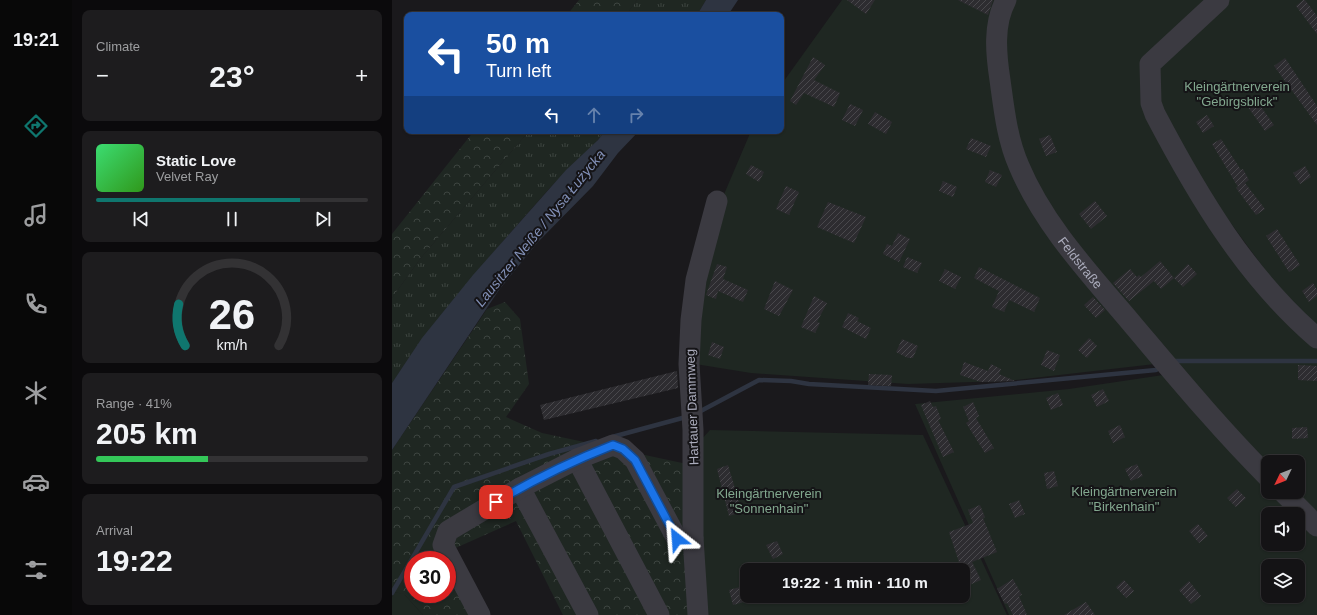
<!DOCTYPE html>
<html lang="en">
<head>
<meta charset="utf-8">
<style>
	:root { --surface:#141315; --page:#1d1c1e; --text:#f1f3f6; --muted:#9d9ea0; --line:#333234; --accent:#0f766e }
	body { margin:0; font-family:Arial,sans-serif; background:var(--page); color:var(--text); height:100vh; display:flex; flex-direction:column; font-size:15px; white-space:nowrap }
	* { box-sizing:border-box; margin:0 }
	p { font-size:13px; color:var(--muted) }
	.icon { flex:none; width:22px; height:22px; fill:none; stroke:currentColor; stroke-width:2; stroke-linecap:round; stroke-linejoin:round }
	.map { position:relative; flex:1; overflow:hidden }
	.panel { display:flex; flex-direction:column; gap:10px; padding:10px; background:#0b0a0c; width:320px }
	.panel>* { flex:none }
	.banner { position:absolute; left:12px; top:12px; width:380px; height:122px; border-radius:8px; box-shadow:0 1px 3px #0004,0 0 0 1px var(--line); background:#1a4fa0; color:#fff; overflow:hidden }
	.needle { width:26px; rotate:227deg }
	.fabs { position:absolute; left:869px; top:455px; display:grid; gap:8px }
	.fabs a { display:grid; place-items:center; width:44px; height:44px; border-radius:8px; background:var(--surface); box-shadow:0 1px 3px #0004,0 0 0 1px var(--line); font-size:20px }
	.speed { position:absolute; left:12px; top:551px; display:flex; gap:8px; font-size:20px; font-weight:700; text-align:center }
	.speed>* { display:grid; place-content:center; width:52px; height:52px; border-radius:50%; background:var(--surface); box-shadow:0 1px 3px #0004,0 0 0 1px var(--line); line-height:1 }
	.speed .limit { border:6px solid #d22; background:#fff; color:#111 }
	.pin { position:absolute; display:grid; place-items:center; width:34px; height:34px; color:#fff; margin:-17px; border-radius:8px; box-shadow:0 2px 6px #0006 }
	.me { position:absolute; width:44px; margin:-22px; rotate:332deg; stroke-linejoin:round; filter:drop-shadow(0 0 3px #0008) }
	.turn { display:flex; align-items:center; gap:14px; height:84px; padding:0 16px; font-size:18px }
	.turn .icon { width:52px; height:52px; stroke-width:2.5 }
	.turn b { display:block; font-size:28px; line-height:34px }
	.lanes { display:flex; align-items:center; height:38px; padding:0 16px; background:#0003; justify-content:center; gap:20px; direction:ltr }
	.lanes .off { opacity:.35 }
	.big { font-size:30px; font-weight:700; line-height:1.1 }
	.panel .card { flex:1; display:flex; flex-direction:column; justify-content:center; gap:6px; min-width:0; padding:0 14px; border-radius:8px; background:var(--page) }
	.panel .dial { align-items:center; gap:0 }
	.dial svg { height:104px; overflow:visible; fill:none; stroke:var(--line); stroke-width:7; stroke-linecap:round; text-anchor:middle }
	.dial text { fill:var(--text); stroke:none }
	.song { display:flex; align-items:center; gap:12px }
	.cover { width:48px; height:48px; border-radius:6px; background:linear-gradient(135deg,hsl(140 70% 55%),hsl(110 70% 35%)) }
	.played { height:4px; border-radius:2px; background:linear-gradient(90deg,var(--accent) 75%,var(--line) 75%) }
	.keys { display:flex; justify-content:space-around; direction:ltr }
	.heat { display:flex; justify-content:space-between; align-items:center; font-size:22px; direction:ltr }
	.charge { height:6px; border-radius:3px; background:linear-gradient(90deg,#34c759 41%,var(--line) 0) }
	.trip { position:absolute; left:348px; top:563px; width:230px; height:40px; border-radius:8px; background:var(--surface); box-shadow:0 1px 3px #0004,0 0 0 1px var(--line); font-weight:700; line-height:40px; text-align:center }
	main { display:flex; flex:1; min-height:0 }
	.menu { display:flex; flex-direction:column; width:72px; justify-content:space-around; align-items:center; background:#080808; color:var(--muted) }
	.menu .icon { width:28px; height:28px }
	.menu .active { color:var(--accent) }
	.menu b { font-size:18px; color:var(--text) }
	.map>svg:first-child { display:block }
	.grass { fill:url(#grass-tufts) }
	.forest { fill:url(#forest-crowns) }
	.garden { fill:#1f2722; fill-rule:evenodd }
	.water { fill:#2e3441 }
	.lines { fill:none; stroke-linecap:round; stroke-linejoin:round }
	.stream { stroke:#2e3441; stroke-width:4.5 }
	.building { fill:url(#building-hatch) }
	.minor { stroke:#3b3a41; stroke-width:21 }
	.route-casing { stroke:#114b97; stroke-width:10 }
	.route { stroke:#1a73e8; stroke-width:7 }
	.labels { text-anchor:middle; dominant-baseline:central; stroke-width:4; stroke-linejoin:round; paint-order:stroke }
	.park-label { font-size:13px; fill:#82a78e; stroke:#151417 }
	.street-label { font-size:13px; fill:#abacbc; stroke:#151417 }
	.water-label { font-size:14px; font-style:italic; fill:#8290b7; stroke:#151417 }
</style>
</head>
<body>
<main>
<nav class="menu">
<b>19:21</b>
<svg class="icon active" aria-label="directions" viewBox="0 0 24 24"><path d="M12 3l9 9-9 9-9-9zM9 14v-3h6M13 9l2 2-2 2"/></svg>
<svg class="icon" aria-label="music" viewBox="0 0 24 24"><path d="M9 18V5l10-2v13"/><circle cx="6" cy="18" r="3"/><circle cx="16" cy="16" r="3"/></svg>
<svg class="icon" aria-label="phone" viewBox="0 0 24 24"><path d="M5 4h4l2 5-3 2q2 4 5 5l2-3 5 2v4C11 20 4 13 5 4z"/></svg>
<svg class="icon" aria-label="climate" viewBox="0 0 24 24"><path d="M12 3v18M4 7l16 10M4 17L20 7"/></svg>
<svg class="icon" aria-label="car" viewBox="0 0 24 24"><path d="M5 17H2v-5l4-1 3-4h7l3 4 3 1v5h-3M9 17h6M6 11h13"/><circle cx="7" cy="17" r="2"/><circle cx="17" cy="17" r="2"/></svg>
<svg class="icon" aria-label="filters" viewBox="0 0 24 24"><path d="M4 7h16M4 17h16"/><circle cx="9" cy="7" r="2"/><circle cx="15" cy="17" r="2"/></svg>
</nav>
<section class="panel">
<div class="card"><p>Climate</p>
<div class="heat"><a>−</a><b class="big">23°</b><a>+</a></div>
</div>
<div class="card">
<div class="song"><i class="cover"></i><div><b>Static Love</b><p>Velvet Ray</p></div></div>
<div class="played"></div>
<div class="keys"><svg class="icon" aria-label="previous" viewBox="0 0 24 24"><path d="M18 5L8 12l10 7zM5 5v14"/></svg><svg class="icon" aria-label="pause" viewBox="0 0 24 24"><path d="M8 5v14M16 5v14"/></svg><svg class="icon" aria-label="next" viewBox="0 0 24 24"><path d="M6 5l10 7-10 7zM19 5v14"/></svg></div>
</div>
<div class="card dial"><svg viewBox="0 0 100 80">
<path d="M14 69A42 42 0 1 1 86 69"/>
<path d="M14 69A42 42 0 0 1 9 37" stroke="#0f766e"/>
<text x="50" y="56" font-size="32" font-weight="700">26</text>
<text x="50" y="72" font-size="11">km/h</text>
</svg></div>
<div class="card"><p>Range · 41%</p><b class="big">205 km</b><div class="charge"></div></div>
<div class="card"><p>Arrival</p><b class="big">19:22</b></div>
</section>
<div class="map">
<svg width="925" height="615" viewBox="0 0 925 615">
	<defs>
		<pattern id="grass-tufts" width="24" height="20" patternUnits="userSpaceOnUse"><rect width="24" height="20" fill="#1f2722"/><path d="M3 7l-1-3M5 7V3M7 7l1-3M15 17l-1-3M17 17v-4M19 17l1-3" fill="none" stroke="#3d4440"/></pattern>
		<pattern id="forest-crowns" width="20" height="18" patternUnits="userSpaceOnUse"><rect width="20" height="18" fill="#1f2722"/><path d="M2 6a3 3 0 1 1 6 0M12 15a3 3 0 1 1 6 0" fill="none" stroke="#3d4440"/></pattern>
		<pattern id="building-hatch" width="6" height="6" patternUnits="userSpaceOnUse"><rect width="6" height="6" fill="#2d2c30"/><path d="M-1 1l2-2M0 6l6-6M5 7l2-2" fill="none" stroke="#49484c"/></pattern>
	</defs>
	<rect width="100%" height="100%" fill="#1a191c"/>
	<path class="grass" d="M245 0H314L305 15H234Z
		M137 131H213C198 152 174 170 156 190 101 252 47 314 0 383V298L28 259Z"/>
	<path class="forest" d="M187 0H245L234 15H175Z
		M82 131H137L28 259 0 298V234Z
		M113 302 128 319 137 384 114 417 150 433 295 464 301 615H171L124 521 50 554 53 560H21V594H55V564L82 615H31L13 595 2 592 0 597V450L95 309Z"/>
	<path class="garden" d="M450 0H606L628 174 763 364 615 381 516 384 359 373 303 364 311 284 330 199 359 131H389V85Z
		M617 0H821L757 62 759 114 925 341V523L894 492H906V462H876L777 364 633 173 606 35Z
		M831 0H925V330L876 285 774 128 762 71Z
		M778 374 876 482V492H886L925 530V615H617L523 404 677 389ZM876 514H906V544H876ZM876 566H906V596H876Z
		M318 430 531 435 615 615H311L307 442ZM355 570H571V596H355Z
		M2 592 12 594 31 615H0V597Z"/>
	<path class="water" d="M314 0H346L336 15H305Z
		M213 131H247L226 153 201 186 145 243 107 290 0 450V383L30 338 81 275 174 170 206 140Z"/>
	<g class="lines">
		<path class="stream" d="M782 361H925
			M305 413 367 380 399 381 417 384 544 391 764 370
			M220 437 294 417
			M0 593 62 487 157 454 204 441"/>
	</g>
	<path class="building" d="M455 0H483L474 14Z
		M566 0H601L596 15Z
		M911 0H913L925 16V34L904 6Z
		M421 57 433 65 422 80 448 93 442 107 412 93 404 105 398 101Z
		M893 58 925 106V125L882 66Z
		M862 97 882 125 873 131 853 103Z
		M458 104 471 110 463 126 450 120Z
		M483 112 500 122 494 134 476 124Z
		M815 115 822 126 811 133 804 122Z
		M658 135 665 152 654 156 647 139Z
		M579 138 599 146 594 157 574 149Z
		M829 139 849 170 851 169 857 180 853 183 873 209 864 215 844 188 846 187 820 144Z
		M359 165 372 172 367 182 354 174Z
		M913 166 919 177 908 184 901 173Z
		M598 170 610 175 604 187 593 182Z
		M551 181 565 187 561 197 547 191Z
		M394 186 407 192 397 215 384 209Z
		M703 201 715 216 699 229 687 214Z
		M436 202 474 217 462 243 425 227Z
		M885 229 908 265 897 272 874 236Z
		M506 233 518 239 507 262 491 254 495 244 500 246Z
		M515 257 530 263 525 273 511 267Z
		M768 261 782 278 769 289 762 281 737 301 721 283 738 269 745 277 747 275 749 277Z
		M325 264 335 267 331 279 356 290 351 302 326 291 324 299 314 295Z
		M796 264 805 274 791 287 782 278Z
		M587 267 648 298 642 312 617 300 612 312 600 307 607 291 582 278Z
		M553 269 569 277 563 289 547 281Z
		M383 281 401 290 387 316 372 309Z
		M921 283 925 290V296L917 302 910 291Z
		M422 296 435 303 425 322 428 323 423 333 409 327Z
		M701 297 713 310 704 318 692 305Z
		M456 313 467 318 465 321 479 328 474 339 450 327Z
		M697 338 705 346 695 358 686 350Z
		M510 339 526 346 521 358H516L504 352Z
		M320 342 332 347 328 359 316 355Z
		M655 350 668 355 662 371 649 365Z
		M572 362 596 371 599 364 609 369 607 374 623 381 589 382 568 375Z
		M906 365 925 366V381L906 380Z
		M285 371 286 388 152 420 148 405Z
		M477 374 500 375 499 386 476 385Z
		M711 389 717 401 705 407 699 395Z
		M666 393 671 405 659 410 654 398Z
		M538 401 541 407 544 406 549 419 546 420 562 452 551 457 529 405Z
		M581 402 587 416 584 418 602 448 593 453 574 423 580 419 577 421 571 407Z
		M728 425 733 437 721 443 716 431Z
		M915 427 916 438 900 439V428Z
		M745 464 751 476 739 481 733 469Z
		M336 465 350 512 337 516 325 469Z
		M662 471 666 486 655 489 652 473Z
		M845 489 854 498 844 507 835 498Z
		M627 500 633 514 623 518 617 504Z
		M588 505 593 517 591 518 605 552 580 562 589 580 575 586 557 532 581 523 576 510Z
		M806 524 816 536 807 543 797 531Z
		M385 541 391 554 381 559 374 545Z
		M621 579 630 595 627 596 635 615H621L615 603 613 604 605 589Z
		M732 580 742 591 734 598 724 587Z
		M797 581 809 596 799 604 787 590Z
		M348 587 352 602 341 605 337 590Z
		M694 602 703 615H672Z"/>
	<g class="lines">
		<g class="minor">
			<path id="s1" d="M614 0C601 24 604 54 608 80 612 109 615 139 627 166 652 226 700 276 741 325 785 377 828 429 876 477"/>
			<path d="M827 0 758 64 759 103 763 114C806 196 854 277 925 338"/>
			<path d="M185 459 267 615"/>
			<path d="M128 488 196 615"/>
			<path d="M891 492 925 526"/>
			<path d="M88 615 51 545 56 531 128 488 185 459 221 445 231 449 243 460 285 539 301 538"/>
			<path d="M306 615 301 538V430L297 364 299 320 304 280 325 201"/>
		</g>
	</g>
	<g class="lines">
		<g class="route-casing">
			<path id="route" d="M104 502C141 480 180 461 221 445L231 449 243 460 285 539"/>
		</g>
		<use href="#route" class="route"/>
	</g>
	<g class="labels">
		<g class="park-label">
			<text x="845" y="86">Kleingärtnerverein<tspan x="845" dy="15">"Gebirgsblick"</tspan></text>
			<text x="732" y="491">Kleingärtnerverein<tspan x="732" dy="15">"Birkenhain"</tspan></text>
			<text x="377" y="493">Kleingärtnerverein<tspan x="377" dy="15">"Sonnenhain"</tspan></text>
		</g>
		<g class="street-label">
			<text stroke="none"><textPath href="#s1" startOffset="285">Feldstraße</textPath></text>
			<text transform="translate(300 407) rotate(-92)">Hartauer Dammweg</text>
		</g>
		<g class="water-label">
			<text transform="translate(148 228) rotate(-51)">Lausitzer Neiße / Nysa Łużycka</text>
		</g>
	</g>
</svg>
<div class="fabs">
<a><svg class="needle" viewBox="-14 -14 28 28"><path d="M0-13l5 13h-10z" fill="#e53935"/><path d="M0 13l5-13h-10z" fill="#9d9ea0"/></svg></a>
<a><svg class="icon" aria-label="sound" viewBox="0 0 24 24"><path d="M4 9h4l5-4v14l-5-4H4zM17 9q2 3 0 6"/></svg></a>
<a><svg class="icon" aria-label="layers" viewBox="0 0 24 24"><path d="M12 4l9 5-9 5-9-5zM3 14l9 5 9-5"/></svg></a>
</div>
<div class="speed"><div class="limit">30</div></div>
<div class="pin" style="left:104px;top:502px;background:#d93025"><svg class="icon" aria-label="arrive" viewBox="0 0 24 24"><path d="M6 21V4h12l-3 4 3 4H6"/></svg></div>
<svg class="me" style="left:285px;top:539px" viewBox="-20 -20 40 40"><path d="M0-17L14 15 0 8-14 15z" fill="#1a73e8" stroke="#fff" stroke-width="4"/></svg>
<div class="trip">19:22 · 1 min · 110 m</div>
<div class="banner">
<div class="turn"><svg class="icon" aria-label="left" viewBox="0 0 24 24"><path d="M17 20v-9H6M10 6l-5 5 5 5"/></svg><div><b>50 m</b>Turn left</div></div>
<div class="lanes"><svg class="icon" aria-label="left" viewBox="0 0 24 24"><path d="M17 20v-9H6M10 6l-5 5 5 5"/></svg><svg class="icon off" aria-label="ahead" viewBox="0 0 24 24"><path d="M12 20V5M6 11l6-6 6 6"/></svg><svg class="icon off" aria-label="right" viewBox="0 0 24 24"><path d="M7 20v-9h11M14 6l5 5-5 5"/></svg></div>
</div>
</div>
</main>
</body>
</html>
